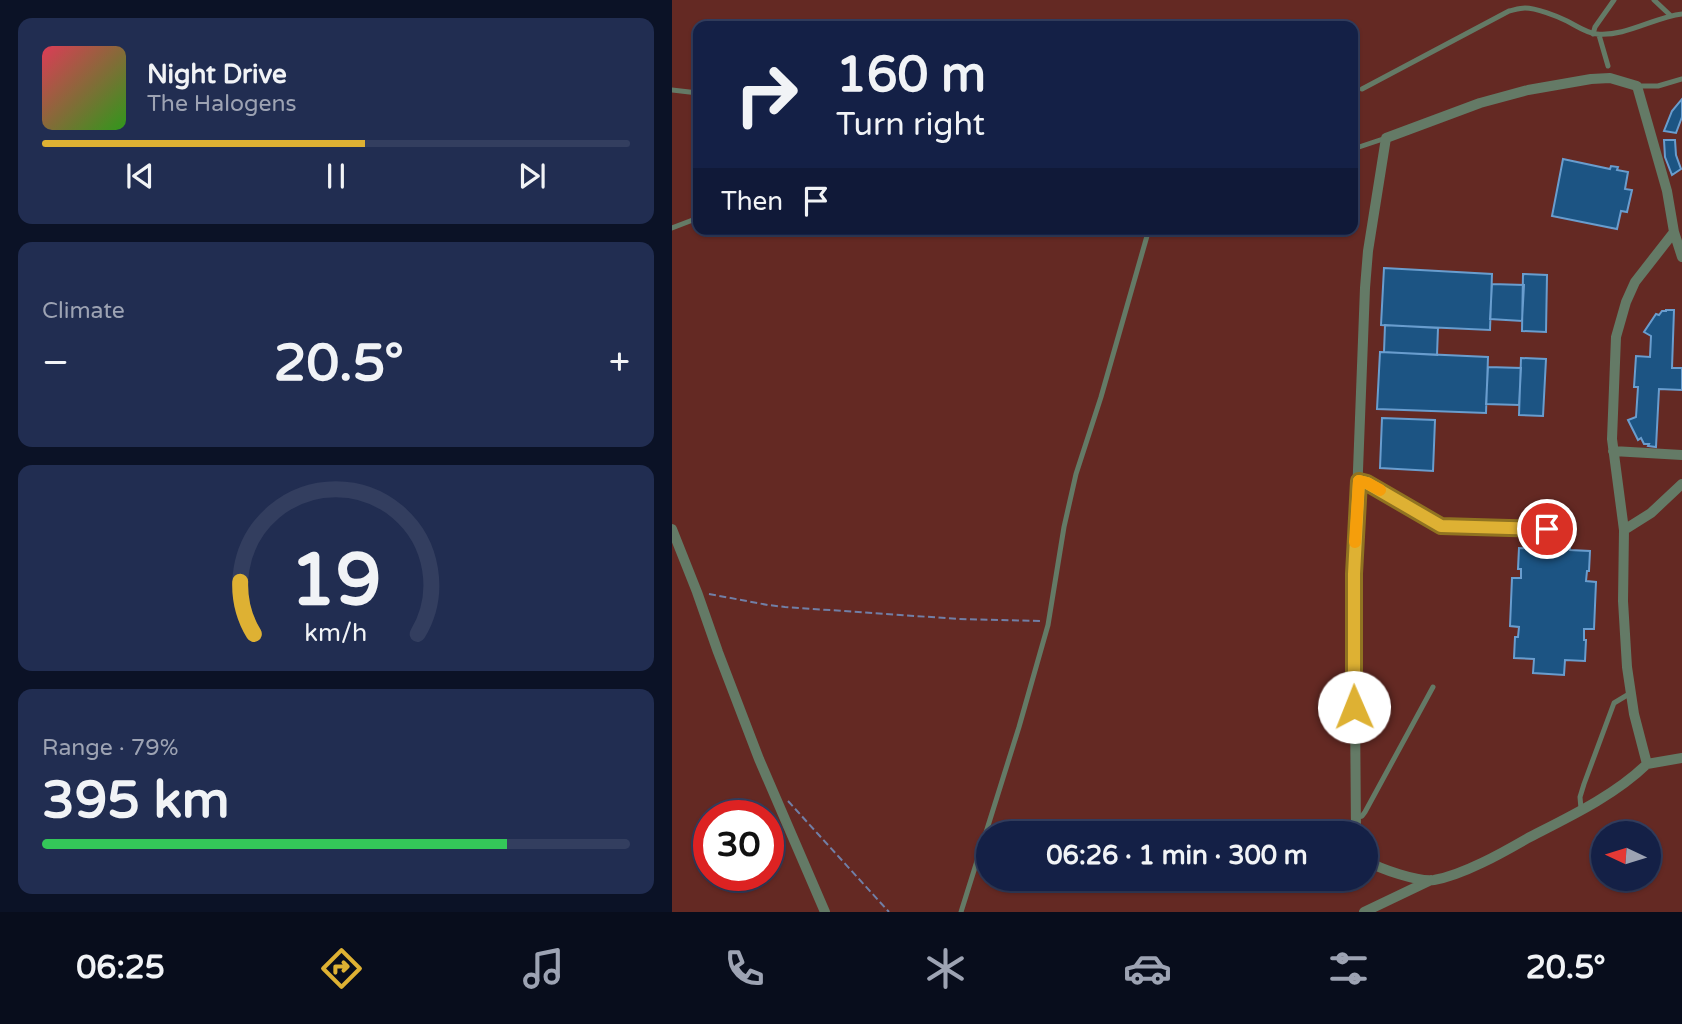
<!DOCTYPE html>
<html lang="en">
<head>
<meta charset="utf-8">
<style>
	:root { --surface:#142046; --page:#212d51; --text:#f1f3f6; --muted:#9da3b3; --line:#333e5f; --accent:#deb133 }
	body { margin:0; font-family:"Varela Round",sans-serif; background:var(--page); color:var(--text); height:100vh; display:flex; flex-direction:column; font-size:26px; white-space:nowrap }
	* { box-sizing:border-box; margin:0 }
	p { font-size:23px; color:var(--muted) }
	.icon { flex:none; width:38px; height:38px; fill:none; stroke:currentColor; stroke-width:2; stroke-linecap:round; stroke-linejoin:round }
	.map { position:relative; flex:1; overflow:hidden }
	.drawer { display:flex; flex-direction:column; gap:18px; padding:18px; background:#0b1226; width:672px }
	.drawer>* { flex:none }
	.top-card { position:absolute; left:21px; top:21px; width:665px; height:214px; border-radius:14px; box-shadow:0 2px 5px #0004,0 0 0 2px var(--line); background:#142046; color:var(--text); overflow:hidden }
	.needle { width:46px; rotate:274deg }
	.tools { position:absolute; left:919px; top:821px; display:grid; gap:14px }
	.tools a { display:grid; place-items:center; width:70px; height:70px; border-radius:50%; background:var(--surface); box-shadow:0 2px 5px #0004,0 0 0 2px var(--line); font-size:35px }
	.speed { position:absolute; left:21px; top:800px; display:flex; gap:14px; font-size:35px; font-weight:700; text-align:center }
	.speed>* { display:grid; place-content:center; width:91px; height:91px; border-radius:50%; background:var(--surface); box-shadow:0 2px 5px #0004,0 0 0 2px var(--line); line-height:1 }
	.speed .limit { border:10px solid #d22; background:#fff; color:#111 }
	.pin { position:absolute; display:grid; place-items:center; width:60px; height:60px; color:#fff; margin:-30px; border:4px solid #fff; border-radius:50%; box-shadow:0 2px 7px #0007 }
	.me { position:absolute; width:77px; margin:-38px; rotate:359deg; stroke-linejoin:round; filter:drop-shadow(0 0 5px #0008) }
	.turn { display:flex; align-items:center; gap:24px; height:147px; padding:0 28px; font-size:32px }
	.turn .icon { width:91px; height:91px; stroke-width:2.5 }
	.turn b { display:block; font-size:49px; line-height:60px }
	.then { display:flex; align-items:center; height:66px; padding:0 28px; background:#0003; gap:14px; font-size:26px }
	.big { font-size:52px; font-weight:700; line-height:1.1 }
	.drawer .tile { flex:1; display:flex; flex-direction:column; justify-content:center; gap:10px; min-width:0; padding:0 24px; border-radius:14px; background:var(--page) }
	.drawer .dial { align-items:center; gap:0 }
	.dial svg { height:182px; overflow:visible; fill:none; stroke:var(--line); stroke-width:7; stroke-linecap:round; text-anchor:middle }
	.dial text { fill:var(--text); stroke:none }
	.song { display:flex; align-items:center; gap:21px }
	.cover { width:84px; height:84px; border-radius:10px; background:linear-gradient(135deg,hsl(350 70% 55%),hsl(110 70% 35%)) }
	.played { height:7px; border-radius:4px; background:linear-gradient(90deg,var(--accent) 55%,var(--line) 55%) }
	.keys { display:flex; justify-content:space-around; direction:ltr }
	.heat { display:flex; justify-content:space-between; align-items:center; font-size:38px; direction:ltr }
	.charge { height:10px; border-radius:5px; background:linear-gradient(90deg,#34c759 79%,var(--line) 0) }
	.trip { position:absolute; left:304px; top:821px; width:402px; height:70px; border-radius:35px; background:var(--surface); box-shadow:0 2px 5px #0004,0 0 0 2px var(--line); font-weight:700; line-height:70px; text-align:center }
	.tab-bar { display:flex; height:112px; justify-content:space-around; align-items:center; background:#080d1c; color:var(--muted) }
	.tab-bar .icon { width:49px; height:49px }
	.tab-bar .active { color:var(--accent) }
	.tab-bar b { font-size:32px; color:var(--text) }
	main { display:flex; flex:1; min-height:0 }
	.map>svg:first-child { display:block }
	.green { fill:#642923; fill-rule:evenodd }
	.building { fill:#1c5483; stroke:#699dce; stroke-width:2 }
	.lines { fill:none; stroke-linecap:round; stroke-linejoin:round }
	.path { stroke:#717fa6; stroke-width:2; stroke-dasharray:7 3.5; stroke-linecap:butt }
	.lane { stroke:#647a66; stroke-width:5 }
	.street { stroke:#647a66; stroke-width:10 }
	.route-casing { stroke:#907321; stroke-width:18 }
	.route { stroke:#deb133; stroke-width:12 }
	.slow { stroke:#f59e0b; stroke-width:12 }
</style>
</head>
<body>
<main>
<section class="drawer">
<div class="tile">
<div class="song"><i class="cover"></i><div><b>Night Drive</b><p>The Halogens</p></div></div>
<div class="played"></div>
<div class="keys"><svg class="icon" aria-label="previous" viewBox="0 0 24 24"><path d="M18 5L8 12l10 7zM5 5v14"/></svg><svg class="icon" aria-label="pause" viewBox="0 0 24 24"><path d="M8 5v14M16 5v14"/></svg><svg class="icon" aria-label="next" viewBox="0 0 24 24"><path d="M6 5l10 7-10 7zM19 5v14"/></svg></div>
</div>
<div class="tile"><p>Climate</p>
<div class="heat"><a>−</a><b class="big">20.5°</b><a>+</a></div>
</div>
<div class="tile dial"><svg viewBox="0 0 100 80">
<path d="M14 69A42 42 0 1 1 86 69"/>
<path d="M14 69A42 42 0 0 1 8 46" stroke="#deb133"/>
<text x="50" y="56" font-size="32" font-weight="700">19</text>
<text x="50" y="72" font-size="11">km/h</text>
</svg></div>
<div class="tile"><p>Range · 79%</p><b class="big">395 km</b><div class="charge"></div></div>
</section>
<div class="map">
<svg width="1010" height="912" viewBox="0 0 1010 912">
	<rect width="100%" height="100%" fill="#1b2b5d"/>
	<path class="green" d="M0 0H1010V912H0ZM26 26H681V229H26ZM37 816H96V875H37ZM317 833H695V878H317ZM931 833H976V878H931Z"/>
	<path class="building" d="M1010 99V117L1004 133 992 131 1000 111Z
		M992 140H1003L1004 155 1009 169 1000 175 993 157Z
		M891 159 938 169 939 166 946 167 945 170 956 172 953 189 960 190 955 212 949 211 945 229 880 216Z
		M712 268 820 274 818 330 709 325Z
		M851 274 875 275 874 332 850 331Z
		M820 284 852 285 850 321 818 319Z
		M994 310H1002L1000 368H1010V390L987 389 984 447 976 446 977 444H972L969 438 966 440 956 420 964 417 966 387H962L964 356 978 357 979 336 972 332 984 314 987 315 990 311H994Z
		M713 325 766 328 765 355 712 352Z
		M708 352 816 357 814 413 705 409Z
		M849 358 874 359 871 416 847 415Z
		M816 367 849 368 847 405 814 404Z
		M710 418 763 420 761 471 708 468Z
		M868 533 898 535V550L918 551 917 571H915L914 581 924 582 922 629H912V640H914L913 661 893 660 892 675 861 673 862 659 842 658 843 637H846L847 627 838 626 840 578H849V569H846L847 548 867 549Z"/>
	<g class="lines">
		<path class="path" d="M37 594 96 605 113 607 287 619 369 621
			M116 801 217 912"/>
		<path class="lane" d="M982 0 998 15
			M921 34 923 27 942 0
			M927 35 936 66
			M965 86H986L1010 79
			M690 89 837 11C842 10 848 8 853 8 864 8 885 16 895 21 905 26 914 33 925 34 953 37 983 17 1010 14
			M0 90 26 93
			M681 149 714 138
			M0 228 26 218
			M687 481 696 483 769 526 902 530
			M909 809 908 797 912 784 942 703 957 694
			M683 818 690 816 693 812 761 687
			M289 912 347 727 376 625 392 527 404 474 429 397 477 229"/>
		<path class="street" d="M1002 232 1010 257
			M941 451 1010 455
			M0 529 25 592 46 652 87 759 153 912
			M952 530 979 513 1010 484
			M975 764 1010 758
			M684 833 682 574 693 288 696 251 714 138 808 103 856 90 919 79 938 78 965 86 995 191 1002 232 963 282 954 302 944 337 940 439 952 530 951 601 955 667 962 714 975 764
			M695 861C708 869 746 882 762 880 791 875 830 853 856 838 897 817 942 796 975 764
			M692 912 759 880"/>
	</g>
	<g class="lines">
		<g class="route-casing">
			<path id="route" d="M682 707V574L687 481 695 483 769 526 875 529"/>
		</g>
		<use href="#route" class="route"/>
		<path class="slow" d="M683 542 687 481 695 483 708 490"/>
	</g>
</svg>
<div class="tools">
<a><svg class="needle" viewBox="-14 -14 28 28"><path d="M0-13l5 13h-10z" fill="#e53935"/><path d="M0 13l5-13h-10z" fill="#9da3b3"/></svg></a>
</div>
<div class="speed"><div class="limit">30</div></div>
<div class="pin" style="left:875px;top:529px;background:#d93025"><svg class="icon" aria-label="arrive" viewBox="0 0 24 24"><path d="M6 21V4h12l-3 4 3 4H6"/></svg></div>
<svg class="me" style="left:682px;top:707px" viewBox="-20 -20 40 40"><circle r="19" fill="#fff"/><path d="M0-13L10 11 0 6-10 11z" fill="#deb133"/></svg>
<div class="trip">06:26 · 1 min · 300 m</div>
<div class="top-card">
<div class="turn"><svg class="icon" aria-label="right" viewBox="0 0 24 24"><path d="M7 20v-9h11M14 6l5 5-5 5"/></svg><div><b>160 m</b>Turn right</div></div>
<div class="then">Then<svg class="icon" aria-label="arrive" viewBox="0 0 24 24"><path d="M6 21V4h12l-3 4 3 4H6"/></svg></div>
</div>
</div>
</main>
<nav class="tab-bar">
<b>06:25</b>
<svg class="icon active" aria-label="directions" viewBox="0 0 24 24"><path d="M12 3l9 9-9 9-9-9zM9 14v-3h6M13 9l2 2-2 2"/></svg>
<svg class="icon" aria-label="music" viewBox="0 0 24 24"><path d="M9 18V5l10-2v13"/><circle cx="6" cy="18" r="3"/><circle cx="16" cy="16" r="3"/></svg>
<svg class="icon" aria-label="phone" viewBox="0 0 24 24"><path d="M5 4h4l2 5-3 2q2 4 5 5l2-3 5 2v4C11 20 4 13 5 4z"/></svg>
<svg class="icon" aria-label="climate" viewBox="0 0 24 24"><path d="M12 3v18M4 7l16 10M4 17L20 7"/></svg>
<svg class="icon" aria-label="car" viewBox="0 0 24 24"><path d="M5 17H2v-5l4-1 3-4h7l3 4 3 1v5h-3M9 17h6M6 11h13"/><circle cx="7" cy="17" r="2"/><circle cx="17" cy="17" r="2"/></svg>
<svg class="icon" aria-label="filters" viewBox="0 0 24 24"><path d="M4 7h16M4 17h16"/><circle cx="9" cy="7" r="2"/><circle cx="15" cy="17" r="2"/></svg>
<b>20.5°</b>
</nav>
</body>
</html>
